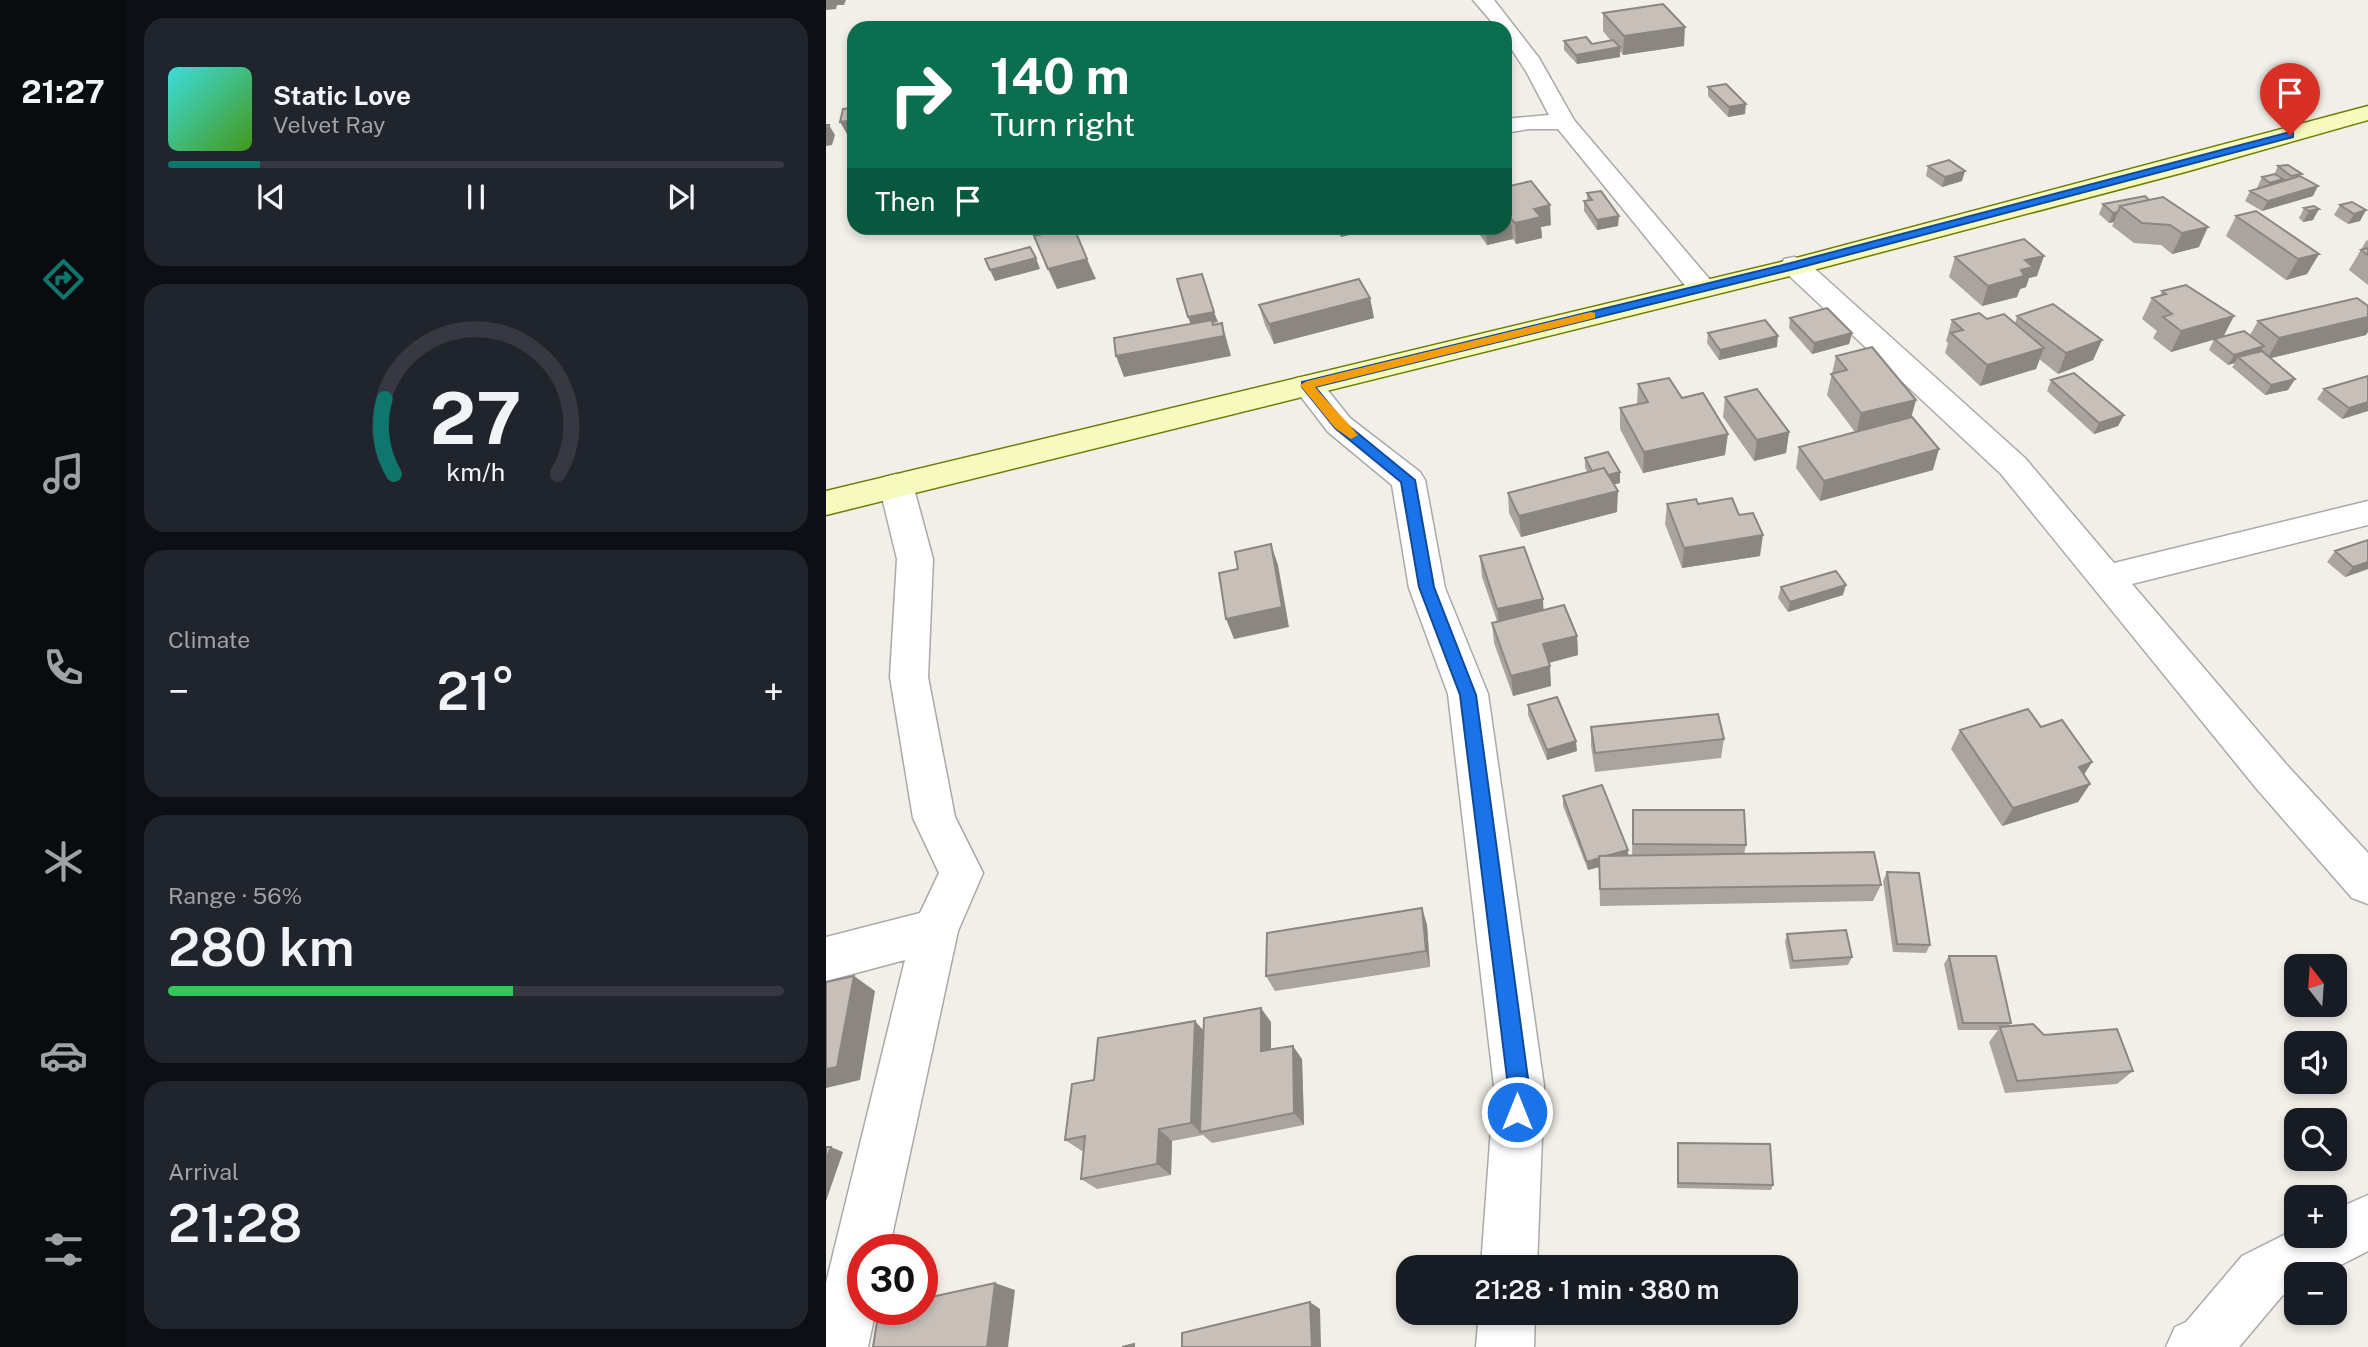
<!DOCTYPE html>
<html lang="en">
<head>
<meta charset="utf-8">
<style>
	:root { --surface:#171b24; --page:#20242c; --text:#f1f3f6; --muted:#9ea1a6; --line:#363941; --accent:#0f766e }
	body { margin:0; font-family:"Public Sans",sans-serif; background:var(--page); color:var(--text); height:100vh; display:flex; flex-direction:column; font-size:26px; white-space:nowrap }
	* { box-sizing:border-box; margin:0 }
	p { font-size:23px; color:var(--muted) }
	.icon { flex:none; width:38px; height:38px; fill:none; stroke:currentColor; stroke-width:2; stroke-linecap:round; stroke-linejoin:round }
	.map { position:relative; flex:1; overflow:hidden }
	.drawer { display:flex; flex-direction:column; gap:18px; padding:18px; background:#0d0f14; width:700px }
	.drawer>* { flex:none }
	.banner { position:absolute; left:21px; top:21px; width:665px; height:214px; border-radius:21px; box-shadow:0 4px 10px #0003; background:#0b6e4f; color:#fff; overflow:hidden }
	.needle { width:46px; rotate:343deg }
	.controls { position:absolute; left:1458px; top:954px; display:grid; gap:14px }
	.controls a { display:grid; place-items:center; width:63px; height:63px; border-radius:14px; background:var(--surface); box-shadow:0 4px 10px #0003; font-size:35px }
	.speed { position:absolute; left:21px; top:1234px; display:flex; gap:14px; font-size:35px; font-weight:700; text-align:center }
	.speed>* { display:grid; place-content:center; width:91px; height:91px; border-radius:50%; background:var(--surface); box-shadow:0 4px 10px #0003; line-height:1 }
	.speed .limit { border:10px solid #d22; background:#fff; color:#111 }
	.pin { position:absolute; display:grid; place-items:center; width:60px; height:60px; color:#fff; margin:-72px -30px; border-radius:50% 50% 50% 0; rotate:-45deg; box-shadow:0 0 7px #0007 }
	.pin .icon { rotate:45deg }
	.me { position:absolute; width:77px; margin:-38px; rotate:0deg; stroke-linejoin:round; filter:drop-shadow(0 0 5px #0008) }
	.turn { display:flex; align-items:center; gap:24px; height:147px; padding:0 28px; font-size:32px }
	.turn .icon { width:91px; height:91px; stroke-width:2.5 }
	.turn b { display:block; font-size:49px; line-height:60px }
	.then { display:flex; align-items:center; height:66px; padding:0 28px; background:#0003; gap:14px; font-size:26px }
	.big { font-size:52px; font-weight:600; line-height:1.1 }
	.drawer .tile { flex:1; display:flex; flex-direction:column; justify-content:center; gap:10px; min-width:0; padding:0 24px; border-radius:21px; background:var(--page) }
	.drawer .dial { align-items:center; gap:0 }
	.dial svg { height:182px; overflow:visible; fill:none; stroke:var(--line); stroke-width:7; stroke-linecap:round; text-anchor:middle }
	.dial text { fill:var(--text); stroke:none }
	.song { display:flex; align-items:center; gap:21px }
	.cover { width:84px; height:84px; border-radius:10px; background:linear-gradient(135deg,hsl(180 70% 55%),hsl(100 70% 35%)) }
	.played { height:7px; border-radius:4px; background:linear-gradient(90deg,var(--accent) 15%,var(--line) 15%) }
	.keys { display:flex; justify-content:space-around; direction:ltr }
	.heat { display:flex; justify-content:space-between; align-items:center; font-size:38px; direction:ltr }
	.charge { height:10px; border-radius:5px; background:linear-gradient(90deg,#34c759 56%,var(--line) 0) }
	.trip { position:absolute; left:570px; top:1255px; width:402px; height:70px; border-radius:21px; background:var(--surface); box-shadow:0 4px 10px #0003; font-weight:600; line-height:70px; text-align:center }
	main { display:flex; flex:1; min-height:0 }
	.dock { display:flex; flex-direction:column; width:126px; justify-content:space-around; align-items:center; background:#090b0e; color:var(--muted) }
	.dock .icon { width:49px; height:49px }
	.dock .active { color:var(--accent) }
	.dock b { font-size:32px; color:var(--text) }
	.map>svg:first-child { display:block }
	.lines { fill:none; stroke-linecap:round; stroke-linejoin:round }
	.street-casing { stroke:#a9a9a9; stroke-width:3 }
	.secondary-casing { stroke:#707d05; stroke-width:3 }
	.street { fill:#fff; fill-rule:evenodd }
	.secondary { fill:#f7fabf; fill-rule:evenodd }
	.wall { fill:#aba49e }
	.shaded-wall { fill:#8b8681 }
	.building { fill:#c7bfb8; stroke:#8b8681; stroke-width:2 }
	.route { fill:#1a73e8; stroke:#114b97; stroke-width:2 }
	.slow { fill:#f59e0b }
</style>
</head>
<body>
<main>
<nav class="dock">
<b>21:27</b>
<svg class="icon active" aria-label="directions" viewBox="0 0 24 24"><path d="M12 3l9 9-9 9-9-9zM9 14v-3h6M13 9l2 2-2 2"/></svg>
<svg class="icon" aria-label="music" viewBox="0 0 24 24"><path d="M9 18V5l10-2v13"/><circle cx="6" cy="18" r="3"/><circle cx="16" cy="16" r="3"/></svg>
<svg class="icon" aria-label="phone" viewBox="0 0 24 24"><path d="M5 4h4l2 5-3 2q2 4 5 5l2-3 5 2v4C11 20 4 13 5 4z"/></svg>
<svg class="icon" aria-label="climate" viewBox="0 0 24 24"><path d="M12 3v18M4 7l16 10M4 17L20 7"/></svg>
<svg class="icon" aria-label="car" viewBox="0 0 24 24"><path d="M5 17H2v-5l4-1 3-4h7l3 4 3 1v5h-3M9 17h6M6 11h13"/><circle cx="7" cy="17" r="2"/><circle cx="17" cy="17" r="2"/></svg>
<svg class="icon" aria-label="filters" viewBox="0 0 24 24"><path d="M4 7h16M4 17h16"/><circle cx="9" cy="7" r="2"/><circle cx="15" cy="17" r="2"/></svg>
</nav>
<section class="drawer">
<div class="tile">
<div class="song"><i class="cover"></i><div><b>Static Love</b><p>Velvet Ray</p></div></div>
<div class="played"></div>
<div class="keys"><svg class="icon" aria-label="previous" viewBox="0 0 24 24"><path d="M18 5L8 12l10 7zM5 5v14"/></svg><svg class="icon" aria-label="pause" viewBox="0 0 24 24"><path d="M8 5v14M16 5v14"/></svg><svg class="icon" aria-label="next" viewBox="0 0 24 24"><path d="M6 5l10 7-10 7zM19 5v14"/></svg></div>
</div>
<div class="tile dial"><svg viewBox="0 0 100 80">
<path d="M14 69A42 42 0 1 1 86 69"/>
<path d="M14 69A42 42 0 0 1 10 36" stroke="#0f766e"/>
<text x="50" y="56" font-size="32" font-weight="700">27</text>
<text x="50" y="72" font-size="11">km/h</text>
</svg></div>
<div class="tile"><p>Climate</p>
<div class="heat"><a>−</a><b class="big">21°</b><a>+</a></div>
</div>
<div class="tile"><p>Range · 56%</p><b class="big">280 km</b><div class="charge"></div></div>
<div class="tile"><p>Arrival</p><b class="big">21:28</b></div>
</section>
<div class="map">
<svg width="1542" height="1347" viewBox="0 0 1542 1347">
	<rect width="100%" height="100%" fill="#f2efe9"/>
	<g class="lines">
		<g class="street-casing">
			<path id="street" d="M647 0H668L713 58 748 120 886 282 890 288 886 294 876 296 866 294 732 129H703L679 133V119L723 115 701 73 679 39V28H671Z
				M968 257 978 259 1199 458 1288 563 1542 501V525L1306 584 1460 764 1542 853V904L1526 898 1430 788 1175 474 958 271 955 265 958 259Z
				M481 376 492 378 524 418 594 472 599 480 619 588 662 694 718 1086 711 1267H655L668 1086 622 694 583 588 566 485 502 432 466 385 470 378Z
				M70 474 82 477 87 485 107 559 102 677 129 817 157 873 132 931 63 1250H37V1309H50L42 1347H0V1283L79 960 0 981V937L94 913 113 873 87 818 64 677 71 559 53 485 58 477Z
				M1542 1195V1251L1497 1274H1470V1288L1456 1296 1413 1347H1340L1349 1327 1360 1322 1416 1256 1470 1229V1236H1508V1210Z
				M653 1312H709L708 1347H650Z"/>
		</g>
		<g class="secondary-casing">
			<path id="secondary" d="M1542 106V120L1359 172 976 273 0 515V491L959 261Z"/>
		</g>
		<use href="#street" class="street"/>
		<use href="#secondary" class="secondary"/>
	</g>
	<path class="wall" d="M777 13 858 46 797 55 794 51V57L751 64 738 50V41L766 44 785 41 777 31Z
		M882 87 919 114 902 117 882 96Z
		M1102 166 1136 181 1116 187 1100 176Z
		M1452 166 1475 176 1487 196 1436 211 1419 201 1424 191 1432 188H1431L1436 177 1448 175Z
		M679 187 725 225 715 227 716 238 690 244 687 239 661 245 649 228H679Z
		M761 193 792 226 771 230 758 211V201L761 200Z
		M1319 196 1373 247 1346 254 1335 245 1308 243 1286 226 1288 222 1283 223 1273 214 1277 204Z
		M1514 205 1540 210 1534 221 1522 224 1508 215Z
		M1488 206 1487 220 1477 222 1473 218 1478 208Z
		M1410 216 1493 254 1481 274 1460 280 1400 236Z
		M509 228H552L515 237Z
		M1542 240V285L1523 270 1540 241Z
		M1129 257 1211 276 1203 278 1200 287 1194 289 1191 297 1156 306 1123 277Z
		M1336 291 1408 316 1397 337 1345 352 1327 338 1331 331 1316 319 1326 298 1334 296Z
		M544 298 548 318 448 344 439 325 433 305Z
		M1191 316 1276 340 1267 360 1232 374 1213 359 1210 369 1154 386 1119 353 1122 343 1120 341 1126 320 1161 319 1189 324Z
		M964 318 1026 333 1023 344 986 354 963 328Z
		M1432 321 1540 335 1444 358 1469 379 1462 390 1439 395 1406 367 1409 363 1402 365 1383 350 1388 339 1424 335Z
		M882 333 951 347 893 360 881 343Z
		M1010 356 1090 400 1085 418 1107 470 994 501 970 468 973 447 1029 432 1001 395Z
		M1542 375V411L1516 419 1491 399 1498 389 1541 376Z
		M1225 380 1298 415 1292 426 1268 434 1221 391Z
		M812 384 856 398 899 455 817 473 794 429V408L811 404Z
		M899 397 963 432 960 453 928 461 897 417Z
		M759 458 794 472V483L788 484 791 512 695 537 683 513 682 493 762 473 759 468Z
		M841 504H872L913 515 934 556 856 568 839 524Z
		M1509 551 1542 569 1519 577 1501 562Z
		M654 556 718 610 751 636 752 655 723 663 725 686 687 696 668 643 666 623 671 621 656 577Z
		M955 587 1017 595 962 612 952 598Z
		M702 705 751 751 721 760 702 715Z
		M765 727 898 739 895 758 769 772 765 746Z
		M1215 727 1266 762 1258 774 1264 784 1252 802 1176 826 1125 749 1134 730Z
		M737 796 802 850V856H806L807 810 920 845 918 854 1055 885 1047 901 774 906 773 867 762 870 737 806Z
		M1061 872 1104 945 1100 953 1067 952 1057 881Z
		M596 908 601 925 604 967 449 991 440 976Z
		M961 934 1026 957 1022 965 964 969 959 942Z
		M1123 956 1185 1023 1181 1027 1218 1035 1307 1071 1291 1084 1179 1093 1163 1042 1172 1030H1132L1118 964Z
		M369 1021 378 1031 445 1022V1050L476 1059 478 1125 386 1143 377 1135 346 1141 345 1175 271 1189 255 1179 258 1151H256L239 1140 268 1080Z
		M852 1143 947 1185 945 1190 851 1188V1148Z"/>
	<path class="shaded-wall" d="M0 0H20L18 5H11L10 9 0 10Z
		M859 27 858 46 797 55 798 36Z
		M794 47V57L751 64 750 55Z
		M920 104 919 114 902 117 903 107Z
		M28 120V141H25L14 122Z
		M3 125 9 135 6 145 0 146V135Z
		M1139 171 1136 181 1116 187 1119 177Z
		M1492 186 1487 196 1436 211 1442 201Z
		M724 205 725 225 715 227 716 238 690 244 689 223 708 209Z
		M1493 209 1487 220 1477 222 1483 211Z
		M1540 210 1534 221 1522 224 1528 214Z
		M1292 212 1288 222 1283 223 1287 213Z
		M793 216 792 226 771 230V220Z
		M685 219 687 239 661 245 660 228H679V220Z
		M1382 227 1373 247 1346 254 1356 233Z
		M513 228H552L515 237Z
		M1493 254 1481 274 1460 280 1472 259Z
		M1218 256 1211 276 1203 278 1200 287 1194 289 1191 297 1156 306 1162 286 1199 260Z
		M210 258 214 269 169 281 164 270Z
		M261 259 270 279 231 289 222 269Z
		M544 298 548 318 448 344 443 324Z
		M388 312 392 322 387 323 392 337 396 323 405 356 298 377 290 356 366 328 362 317Z
		M1408 316 1397 337 1345 352 1355 331Z
		M1542 317V332L1540 335 1441 359 1453 338Z
		M1026 333 1023 344 986 354 988 343Z
		M952 336 951 347 893 360 894 350Z
		M1276 340 1267 360 1232 374 1240 353Z
		M1438 346 1432 356 1412 357 1409 363 1402 365 1408 355Z
		M1218 348 1210 369 1154 386 1161 365Z
		M1469 379 1462 390 1439 395 1445 385Z
		M1090 400 1084 421 1030 434 1035 413Z
		M1542 402V411L1516 419 1523 408Z
		M1298 415 1292 426 1268 434 1273 423Z
		M963 432 960 453 928 461 931 440Z
		M902 434 899 455 817 473 818 452Z
		M1113 449 1107 470 994 501 998 481Z
		M794 472V483L770 489V478Z
		M792 491 791 512 695 537 693 516Z
		M937 535 934 556 856 568 858 548Z
		M445 544 452 565 463 627 408 639 400 619Z
		M1542 562V569L1519 577 1527 567Z
		M1020 585 1017 595 962 612 964 602Z
		M717 599 718 619 674 629 671 609Z
		M751 636 752 655 718 664 717 644Z
		M724 666 725 686 687 696 685 676Z
		M750 741 751 751 721 760V750Z
		M1266 762 1254 781 1253 767Z
		M1264 784 1252 802 1176 826 1187 808Z
		M802 850V858H773Z
		M773 858V867L762 870 761 862Z
		M596 908 601 925 604 967 600 951Z
		M28 976 49 991 34 1080 0 1088V1069Z
		M435 1008 445 1022V1065L435 1051Z
		M369 1021 381 1035 374 1132 365 1123Z
		M467 1046 476 1059 478 1125 468 1113Z
		M333 1129 346 1141 345 1175 331 1164Z
		M5 1147 17 1152 0 1201V1160Z
		M169 1283 189 1290 182 1347H161Z
		M484 1302 494 1309 495 1347H486Z"/>
	<path class="building" d="M837 4 859 27 798 36 777 13Z
		M760 37 766 44 787 40 794 47 750 55 738 41Z
		M900 84 920 104 903 107 882 87Z
		M26 99H28V120L14 122 17 109 25 108Z
		M0 125H3L0 135Z
		M1123 160 1139 171 1119 177 1102 166Z
		M1462 165 1476 174 1465 176 1452 166Z
		M1449 174 1457 179 1444 183 1436 177Z
		M1474 176 1492 186 1442 201 1424 191Z
		M705 181 724 205 708 209 715 217 689 223 685 219 679 220V187Z
		M775 191 793 216 771 220 758 201 766 200 761 193Z
		M1319 196 1323 200 1294 206 1292 212 1287 213 1277 204Z
		M1337 197 1382 227 1356 233 1344 225 1316 223 1294 206Z
		M1526 202 1540 210 1528 214 1514 205Z
		M1488 206 1493 209 1483 211 1478 208Z
		M1430 211 1493 254 1472 259 1410 216Z
		M241 228H248L261 259 222 269 208 236Z
		M1198 239 1218 256 1199 260 1207 267 1195 270 1198 276 1162 286 1129 257Z
		M204 247 210 258 164 270 159 259Z
		M1542 248V255L1535 250Z
		M376 274 388 312 362 317 351 279Z
		M533 279 544 298 443 324 433 305Z
		M1360 285 1408 316 1355 331 1337 317 1346 314 1326 298 1340 294 1336 291Z
		M1531 298 1542 306V317L1453 338 1432 321Z
		M1227 304 1276 340 1240 353 1191 316Z
		M1001 308 1026 333 988 343 964 318Z
		M1153 313 1161 319 1178 314 1218 348 1161 365 1125 333 1137 330 1126 320Z
		M386 320 387 325 396 323 398 336 290 356 288 338Z
		M939 320 952 336 894 350 882 333Z
		M1418 331 1438 346 1408 355 1388 339Z
		M1046 347 1090 400 1035 413 1005 374 1021 370 1010 356Z
		M1436 351 1469 379 1445 385 1412 357Z
		M1248 373 1298 415 1273 423 1225 380Z
		M1542 376V402L1523 408 1498 389Z
		M843 378 856 398 877 393 902 434 818 452 794 408 822 402 812 384Z
		M931 389 963 432 931 440 899 397Z
		M1086 417 1113 449 998 481 973 447Z
		M782 452 794 472 782 475 778 468 766 471 759 458Z
		M778 468 792 491 693 516 682 493Z
		M906 498 913 515 927 513 937 535 858 548 841 504 870 499 872 504Z
		M1542 540V562L1527 567 1509 551Z
		M445 544 456 607 400 619 393 573 412 569 409 552Z
		M698 547 717 599 671 609 654 556Z
		M1010 571 1020 585 964 602 955 587Z
		M738 605 751 636 717 644 724 666 685 676 666 623Z
		M731 697 750 741 721 750 702 705Z
		M1202 709 1215 727 1236 720 1266 762 1253 767 1264 784 1187 808 1134 730Z
		M892 714 898 739 769 753 765 727Z
		M776 785 802 850 780 856H773V858L761 862 737 796Z
		M807 810H918L920 845 807 844Z
		M1048 852 1055 885 774 889 773 856Z
		M1061 872 1093 873 1104 945 1071 944Z
		M596 908 600 951 440 976 441 933Z
		M1020 930 1026 957 967 961 961 934Z
		M1123 956H1170L1185 1023H1137Z
		M28 976 11 1067 0 1069V982Z
		M435 1008V1051L467 1046 468 1113 374 1132 378 1018Z
		M369 1021 365 1123 333 1129 331 1164 255 1179 259 1136 239 1140 246 1084 268 1080 272 1038Z
		M1207 1024 1218 1035 1291 1029 1307 1071 1191 1081 1174 1027Z
		M852 1143 944 1144 947 1185 852 1183Z
		M0 1147H5L0 1160Z
		M169 1283 161 1347H47L53 1309H96V1299Z
		M484 1302 486 1347H356V1333Z
		M308 1344V1347H296Z"/>
	<path class="route" d="M1464 132 1467 133V137L972 268 489 387 518 422 589 480 608 587 650 695 703 1086 702 1112 699 1119 691 1122 684 1119 681 1112 682 1086 634 695 593 587 575 482 509 428 476 387V382L965 263Z"/>
	<path class="slow" d="M765 312 769 313V318L489 387C502 403 518 418 532 435L525 439 509 428 474 385 481 381Z"/>
</svg>
<div class="controls">
<a><svg class="needle" viewBox="-14 -14 28 28"><path d="M0-13l5 13h-10z" fill="#e53935"/><path d="M0 13l5-13h-10z" fill="#9ea1a6"/></svg></a>
<a><svg class="icon" aria-label="sound" viewBox="0 0 24 24"><path d="M4 9h4l5-4v14l-5-4H4zM17 9q2 3 0 6"/></svg></a>
<a><svg class="icon" aria-label="search" viewBox="0 0 24 24"><circle cx="10" cy="10" r="6"/><path d="M15 15l6 6"/></svg></a>
<a>+</a>
<a>−</a>
</div>
<div class="speed"><div class="limit">30</div></div>
<div class="pin" style="left:1464px;top:135px;background:#d93025"><svg class="icon" aria-label="arrive" viewBox="0 0 24 24"><path d="M6 21V4h12l-3 4 3 4H6"/></svg></div>
<svg class="me" style="left:691px;top:1112px" viewBox="-20 -20 40 40"><circle r="17" fill="#1a73e8" stroke="#fff" stroke-width="3"/><path d="M0-11L8 9 0 5-8 9z" fill="#fff"/></svg>
<div class="trip">21:28 · 1 min · 380 m</div>
<div class="banner">
<div class="turn"><svg class="icon" aria-label="right" viewBox="0 0 24 24"><path d="M7 20v-9h11M14 6l5 5-5 5"/></svg><div><b>140 m</b>Turn right</div></div>
<div class="then">Then<svg class="icon" aria-label="arrive" viewBox="0 0 24 24"><path d="M6 21V4h12l-3 4 3 4H6"/></svg></div>
</div>
</div>
</main>
</body>
</html>
